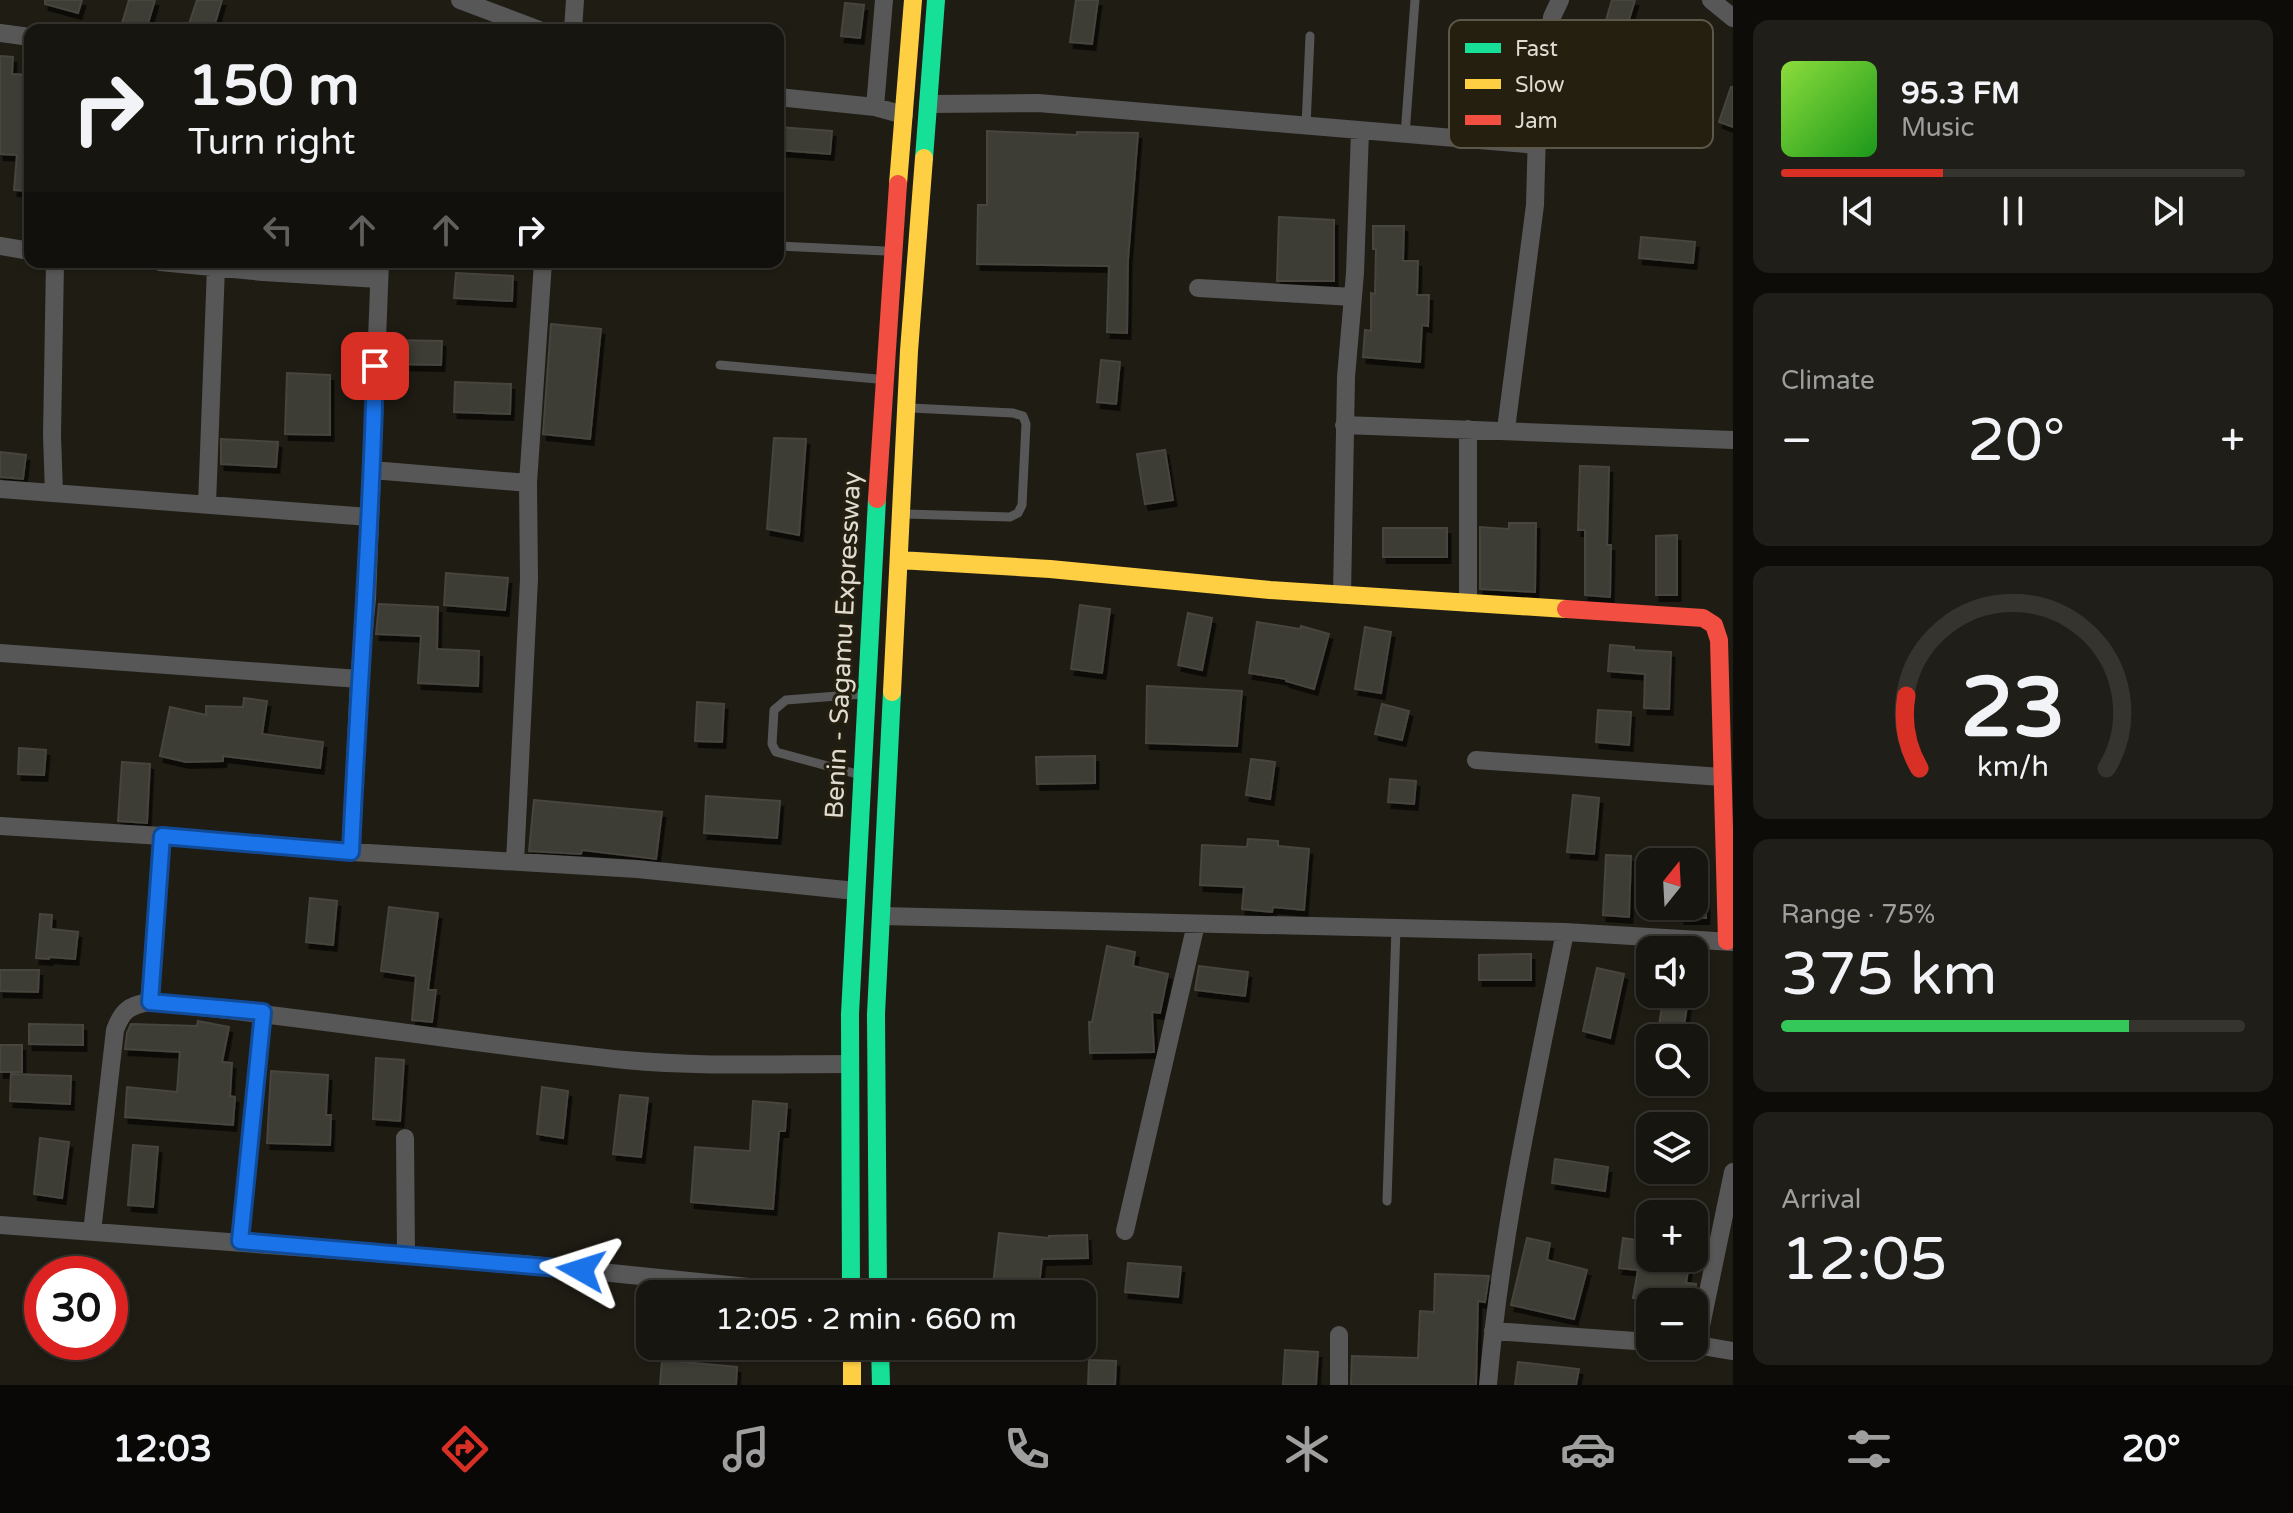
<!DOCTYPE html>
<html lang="en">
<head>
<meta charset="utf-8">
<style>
	:root { --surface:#17150f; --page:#201e18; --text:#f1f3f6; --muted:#9e9f9e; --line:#36342f; --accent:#d93025 }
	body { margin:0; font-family:"Varela Round",sans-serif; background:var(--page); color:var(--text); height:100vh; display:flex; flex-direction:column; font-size:30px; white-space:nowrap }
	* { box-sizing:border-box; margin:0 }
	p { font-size:26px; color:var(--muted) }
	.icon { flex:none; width:44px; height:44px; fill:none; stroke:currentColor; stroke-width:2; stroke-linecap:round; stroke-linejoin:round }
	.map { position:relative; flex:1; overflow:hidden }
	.panel { display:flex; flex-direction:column; gap:20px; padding:20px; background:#0d0c08; width:560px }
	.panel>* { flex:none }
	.hud { position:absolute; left:24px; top:24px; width:760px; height:244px; border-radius:16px; box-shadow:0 2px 6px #0004,0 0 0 2px var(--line); background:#17150f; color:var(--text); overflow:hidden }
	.needle { width:52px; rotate:18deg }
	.tools { position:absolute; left:1636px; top:848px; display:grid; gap:16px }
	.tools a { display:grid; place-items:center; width:72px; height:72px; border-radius:16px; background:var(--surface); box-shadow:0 2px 6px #0004,0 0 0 2px var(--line); font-size:40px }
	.speed { position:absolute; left:24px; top:1256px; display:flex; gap:16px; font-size:40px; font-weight:700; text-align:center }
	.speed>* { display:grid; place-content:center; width:104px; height:104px; border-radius:50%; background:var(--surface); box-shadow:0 2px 6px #0004,0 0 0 2px var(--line); line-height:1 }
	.speed .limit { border:12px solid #d22; background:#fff; color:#111 }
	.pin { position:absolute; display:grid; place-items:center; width:68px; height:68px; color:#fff; margin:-34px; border-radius:16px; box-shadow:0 4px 12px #0006 }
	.me { position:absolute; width:88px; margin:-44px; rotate:276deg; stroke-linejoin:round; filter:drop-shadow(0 0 6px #0008) }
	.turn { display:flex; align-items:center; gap:28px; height:168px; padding:0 32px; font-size:36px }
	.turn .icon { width:104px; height:104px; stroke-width:2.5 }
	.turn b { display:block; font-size:56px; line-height:68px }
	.lanes { display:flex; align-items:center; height:76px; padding:0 32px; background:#0003; justify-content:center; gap:40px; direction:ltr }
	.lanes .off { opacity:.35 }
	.big { font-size:60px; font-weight:600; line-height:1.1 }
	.panel .card { flex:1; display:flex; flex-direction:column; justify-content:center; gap:12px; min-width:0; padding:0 28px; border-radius:16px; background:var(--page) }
	.panel .dial { align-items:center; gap:0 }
	.dial svg { height:208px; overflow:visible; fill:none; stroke:var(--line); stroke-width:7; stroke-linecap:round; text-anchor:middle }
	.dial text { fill:var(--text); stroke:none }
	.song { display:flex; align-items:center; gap:24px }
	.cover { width:96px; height:96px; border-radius:12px; background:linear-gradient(135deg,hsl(90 70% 55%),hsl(120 70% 35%)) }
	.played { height:8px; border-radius:4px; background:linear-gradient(90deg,var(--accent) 35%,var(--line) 35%) }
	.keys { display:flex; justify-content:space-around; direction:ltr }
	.heat { display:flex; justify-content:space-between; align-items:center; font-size:44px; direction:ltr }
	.charge { height:12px; border-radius:6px; background:linear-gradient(90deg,#34c759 75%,var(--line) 0) }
	.trip { position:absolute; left:636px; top:1280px; width:460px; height:80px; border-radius:16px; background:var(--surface); box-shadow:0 2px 6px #0004,0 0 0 2px var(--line); font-weight:600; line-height:80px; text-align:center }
	.menu { display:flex; height:128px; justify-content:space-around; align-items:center; background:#090806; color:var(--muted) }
	.menu .icon { width:56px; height:56px }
	.menu .selected { color:var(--accent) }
	.menu b { font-size:36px; color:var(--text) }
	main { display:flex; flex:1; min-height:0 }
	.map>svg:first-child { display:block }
	.building { fill:#3e3c34; stroke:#47443e; stroke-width:2; filter:url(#shadow) }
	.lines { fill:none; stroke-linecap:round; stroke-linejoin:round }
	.lane { stroke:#575757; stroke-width:9 }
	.street { stroke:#575757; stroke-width:18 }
	.fast { stroke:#16e098; stroke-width:18 }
	.slow { stroke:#ffcf43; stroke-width:18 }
	.jam { stroke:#f24e42; stroke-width:18 }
	.route-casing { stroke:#114b97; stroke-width:20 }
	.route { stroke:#1a73e8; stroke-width:14 }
	.labels { text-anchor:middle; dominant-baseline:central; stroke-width:6; stroke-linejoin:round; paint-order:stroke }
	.street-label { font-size:26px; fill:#dfdbd1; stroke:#241f0f }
	.key { fill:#241f0f; stroke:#5c5749; stroke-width:2 }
	.key-label { font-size:22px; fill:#dfdbd1 }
</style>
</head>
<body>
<main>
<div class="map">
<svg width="1733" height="1385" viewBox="0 0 1733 1385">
	<defs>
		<filter id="shadow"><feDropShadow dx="3.5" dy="6" stdDeviation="0" flood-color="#0009"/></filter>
	</defs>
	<rect width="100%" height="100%" fill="#1f1c14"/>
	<path class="building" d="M45 0H82L78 13 45 4Z
		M129 0H155L146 30H120Z
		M197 0H222L213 30H187Z
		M1076 0H1098L1092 44 1070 42Z
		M1612 0H1635L1627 26 1606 20Z
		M845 3 864 5 860 38 841 36Z
		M0 56 13 57 12 74 30 75V191L14 190 17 155 0 154Z
		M1731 87H1733V127L1719 122Z
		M778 127 832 131 830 154 778 150Z
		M987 131 1077 135V132L1138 133 1128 260 1127 333 1107 332 1109 266 977 264 978 205H987Z
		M1279 217 1334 220V281H1277Z
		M1373 226H1404L1403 261H1418L1417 295H1429L1428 326 1422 325 1420 362 1363 357 1365 330 1371 331V293L1375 294 1376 249H1373Z
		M1641 237 1695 242 1693 263 1639 258Z
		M456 273 513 276 512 301 454 298Z
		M551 324 601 329 590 439 543 434Z
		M390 340 442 341 441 365 389 364Z
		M1101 360 1120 362 1116 404 1097 402Z
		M287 373 330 375V435L285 434Z
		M455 382 511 384 510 414 454 412Z
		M774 438 806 439 799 535 767 529Z
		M221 439 278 442 276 467 221 464Z
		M1165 450 1173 500 1145 504 1137 454Z
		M0 452 26 455 23 479 0 477Z
		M1580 466 1609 467 1607 545H1611L1610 597 1585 595V530H1578Z
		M1509 523H1536L1535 592 1480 589V527L1509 529Z
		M1383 528H1447V557H1383Z
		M1677 535V595H1656V536Z
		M446 573 508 578 505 610 444 605Z
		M379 604 438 607 437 649 479 651 478 686 418 683 421 636 376 634Z
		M1080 605 1110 609 1102 673 1071 669Z
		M1188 613 1212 618 1202 670 1178 665Z
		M1257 622 1300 629 1301 626 1329 634 1314 689 1286 681V679L1249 673Z
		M1365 627 1391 632 1381 693 1355 689Z
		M1610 645 1634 647V650L1671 652 1669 709 1644 708 1645 674 1608 671Z
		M1147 686 1242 691 1237 746 1146 743Z
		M244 698 267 701 262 734 323 742 320 768 223 756V761L186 762 160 756 170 707 206 715V706L243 707Z
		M697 702 724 704 722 742 695 741Z
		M1382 704 1409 711 1402 740 1375 734Z
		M1598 710 1631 712 1629 745 1596 742Z
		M19 748 46 750 44 775 18 774Z
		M1095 756V783L1037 784 1036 757Z
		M1251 759 1275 762 1270 799 1246 795Z
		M122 762 150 764 147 823 118 821Z
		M1390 779 1416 781 1414 804 1388 802Z
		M1573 795 1599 798 1594 854 1567 852Z
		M706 796 780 801 777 838 704 833Z
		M534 800 662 812 656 859 582 850 581 854 529 851Z
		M1248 839 1278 841V846L1309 849 1304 910 1273 907 1272 912 1242 909 1244 887 1200 885 1202 845 1247 847Z
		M1606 855 1631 856 1629 917 1603 915Z
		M1694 870H1705L1706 918H1681V906H1694Z
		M310 898 337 901 333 945 306 942Z
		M389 907 438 913 428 990H436L432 1022 412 1020 416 976 381 971Z
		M40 914 52 915 51 929 78 932 75 959 49 957V959L36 958Z
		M1107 946 1135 952 1133 966 1168 974 1160 1013 1152 1012 1154 1052 1090 1053 1089 1022H1092Z
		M1531 954V980H1479V955Z
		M1199 966 1248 972 1245 996 1195 990Z
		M1597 968 1624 974 1610 1038 1583 1031Z
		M0 970H39L38 992 0 991Z
		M1664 994H1689L1682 1038H1657Z
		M198 1021 229 1027 222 1062 232 1063 230 1096 235 1097 233 1125 125 1117 127 1087 177 1092 180 1052 125 1049 127 1033 131 1024 197 1026Z
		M29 1024 83 1025V1045L29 1044Z
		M0 1045H22V1072H0Z
		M376 1058 404 1060 400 1121 373 1119Z
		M271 1071 328 1075 326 1115H331L330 1145 267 1143Z
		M11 1074 71 1076 70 1104 10 1101Z
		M542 1087 568 1091 563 1138 537 1134Z
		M620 1095 648 1098 641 1157 613 1154Z
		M753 1101 787 1104 785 1131H779L773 1209 691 1202 695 1147 750 1151Z
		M40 1138 69 1142 62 1198 34 1194Z
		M133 1145 158 1147 153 1207 128 1205Z
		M1555 1159 1608 1167 1605 1191 1552 1183Z
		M999 1233 1049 1238V1236L1087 1235 1088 1258 1042 1259 1038 1294H992Z
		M1527 1238 1550 1243 1547 1260 1587 1270 1574 1319 1511 1305Z
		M1623 1238 1650 1242V1258H1690L1686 1283 1696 1284 1694 1302H1660L1633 1298 1638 1270 1619 1268Z
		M1128 1263 1181 1267 1178 1297 1125 1292Z
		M1435 1274 1489 1276 1485 1302 1478 1301 1476 1385H1351L1352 1356 1418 1358 1420 1311 1434 1312Z
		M1285 1350 1318 1352 1316 1385H1283Z
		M662 1360 737 1367 736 1385H660Z
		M1089 1360 1116 1361 1115 1385H1088Z
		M1518 1362 1579 1369 1576 1385H1515Z"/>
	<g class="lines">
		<path class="lane" d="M1306 126 1310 36
			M1405 135 1415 0
			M778 246 885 251
			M720 365 877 379
			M905 514 1010 517 1018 513 1022 505 1026 424 1023 416 1013 413 911 408
			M857 774 776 752 772 744 774 710 786 700 863 694
			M1387 1201 1396 928"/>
		<path class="street" d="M460 0 539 30
			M1711 0 1733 18
			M573 30 575 0
			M0 33 30 37
			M778 97 875 107 904 115
			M928 104 1038 103 1537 145
			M875 107 884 0
			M0 246 30 251
			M160 262 263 272 379 279
			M1198 288 1353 297
			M1344 425 1733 440
			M1506 429 1535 205 1537 131 1546 86 1552 17 1560 0
			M372 470 528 483
			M0 489 369 517
			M54 493 52 435 55 262
			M207 504 216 267
			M1342 595 1346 377 1355 273 1360 131
			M1468 603V429
			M0 653 359 679
			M1476 760 1722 777
			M0 826 162 836 351 852 637 869 856 891
			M351 852 359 679 367 599 380 262
			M515 862 529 579 528 483 543 262
			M881 916 1565 932 1733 942
			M150 1002 162 836
			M405 1138 406 1254
			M1733 1172 1697 1345 1733 1351
			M0 1225 523 1264 817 1294
			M1125 1231 1196 924
			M92 1232 115 1030C122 1011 129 1005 150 1002 309 1016 466 1044 625 1060 700 1067 775 1064 850 1064
			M240 1241 263 1012
			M1493 1331 1650 1342
			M1339 1335V1385
			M1488 1385C1501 1232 1535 1082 1565 932"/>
		<path class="fast" d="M924 158 936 0
			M851 1294 850 1014 877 499
			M878 1294 876 1014 892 692
			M880 1346 881 1385"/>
		<path class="slow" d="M898 184 913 0
			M899 560 1050 569 1270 590 1566 609
			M892 692 909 351 924 158
			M852 1346V1385"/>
		<path class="jam" d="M877 499 898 184
			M1566 609 1703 618 1714 625 1719 640 1727 941"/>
	</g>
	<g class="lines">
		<g class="route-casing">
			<path id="route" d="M375 366C372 528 358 690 351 852L162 836 150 1002 263 1012 240 1241 581 1270"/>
		</g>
		<use href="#route" class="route"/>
	</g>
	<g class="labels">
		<g class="street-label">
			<text transform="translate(843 645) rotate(-87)">Benin - Sagamu Expressway</text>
		</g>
	</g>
	<rect x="1449" y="20" width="264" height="128" rx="12" class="key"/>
	<rect x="1465" y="43" width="36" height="10" fill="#16e098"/>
	<rect x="1465" y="79" width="36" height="10" fill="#ffcf43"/>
	<rect x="1465" y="115" width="36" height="10" fill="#f24e42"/>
	<g class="key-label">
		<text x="1515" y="56">Fast</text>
		<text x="1515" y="92">Slow</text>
		<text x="1515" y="128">Jam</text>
	</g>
</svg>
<div class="tools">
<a><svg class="needle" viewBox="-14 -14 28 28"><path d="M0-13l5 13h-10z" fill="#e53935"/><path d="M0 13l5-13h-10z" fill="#9e9f9e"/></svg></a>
<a><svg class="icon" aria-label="sound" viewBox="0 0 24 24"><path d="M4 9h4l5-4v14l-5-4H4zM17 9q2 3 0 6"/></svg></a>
<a><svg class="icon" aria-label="search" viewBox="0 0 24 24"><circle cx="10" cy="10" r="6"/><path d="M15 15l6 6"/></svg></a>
<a><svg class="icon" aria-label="layers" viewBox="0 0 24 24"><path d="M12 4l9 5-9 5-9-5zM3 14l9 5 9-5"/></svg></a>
<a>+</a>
<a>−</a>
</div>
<div class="speed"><div class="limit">30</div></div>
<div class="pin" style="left:375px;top:366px;background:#d93025"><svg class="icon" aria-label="arrive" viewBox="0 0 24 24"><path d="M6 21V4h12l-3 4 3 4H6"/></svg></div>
<svg class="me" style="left:581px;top:1270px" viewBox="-20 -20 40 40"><path d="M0-17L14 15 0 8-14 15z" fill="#1a73e8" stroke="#fff" stroke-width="4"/></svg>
<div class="trip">12:05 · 2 min · 660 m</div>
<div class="hud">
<div class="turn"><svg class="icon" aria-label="right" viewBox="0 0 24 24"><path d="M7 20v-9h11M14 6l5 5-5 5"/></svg><div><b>150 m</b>Turn right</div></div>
<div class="lanes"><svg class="icon off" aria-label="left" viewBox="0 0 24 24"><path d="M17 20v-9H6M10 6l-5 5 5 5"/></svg><svg class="icon off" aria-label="ahead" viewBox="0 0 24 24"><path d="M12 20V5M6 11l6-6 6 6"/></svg><svg class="icon off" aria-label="ahead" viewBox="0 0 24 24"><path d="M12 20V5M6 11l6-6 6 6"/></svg><svg class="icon" aria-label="right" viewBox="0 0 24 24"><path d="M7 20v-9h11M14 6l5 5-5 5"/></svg></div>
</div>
</div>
<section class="panel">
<div class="card">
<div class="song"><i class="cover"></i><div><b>95.3 FM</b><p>Music</p></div></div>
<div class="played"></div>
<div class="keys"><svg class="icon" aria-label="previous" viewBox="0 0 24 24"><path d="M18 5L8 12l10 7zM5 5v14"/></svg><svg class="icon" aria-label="pause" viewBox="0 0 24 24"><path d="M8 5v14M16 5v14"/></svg><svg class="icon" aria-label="next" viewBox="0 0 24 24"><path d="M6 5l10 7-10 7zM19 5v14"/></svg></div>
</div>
<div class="card"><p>Climate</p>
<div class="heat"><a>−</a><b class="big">20°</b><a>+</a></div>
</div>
<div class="card dial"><svg viewBox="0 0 100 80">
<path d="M14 69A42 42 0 1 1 86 69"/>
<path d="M14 69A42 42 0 0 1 9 41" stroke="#d93025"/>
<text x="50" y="56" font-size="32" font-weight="700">23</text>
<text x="50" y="72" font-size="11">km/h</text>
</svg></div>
<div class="card"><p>Range · 75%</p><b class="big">375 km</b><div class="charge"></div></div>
<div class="card"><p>Arrival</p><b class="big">12:05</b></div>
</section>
</main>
<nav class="menu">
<b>12:03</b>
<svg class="icon selected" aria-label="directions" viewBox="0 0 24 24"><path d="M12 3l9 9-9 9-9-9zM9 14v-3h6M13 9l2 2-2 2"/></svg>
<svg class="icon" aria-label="music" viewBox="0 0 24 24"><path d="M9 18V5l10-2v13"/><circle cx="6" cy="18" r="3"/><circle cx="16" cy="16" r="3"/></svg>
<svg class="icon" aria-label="phone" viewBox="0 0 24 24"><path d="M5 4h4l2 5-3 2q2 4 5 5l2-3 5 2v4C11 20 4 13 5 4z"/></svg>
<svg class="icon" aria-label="climate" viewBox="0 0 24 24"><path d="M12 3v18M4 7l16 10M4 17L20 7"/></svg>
<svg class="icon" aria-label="car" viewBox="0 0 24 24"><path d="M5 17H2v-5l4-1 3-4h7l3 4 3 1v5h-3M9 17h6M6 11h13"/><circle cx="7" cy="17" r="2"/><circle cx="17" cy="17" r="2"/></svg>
<svg class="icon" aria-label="filters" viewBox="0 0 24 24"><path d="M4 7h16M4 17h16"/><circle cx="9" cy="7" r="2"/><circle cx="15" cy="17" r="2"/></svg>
<b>20°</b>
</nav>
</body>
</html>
